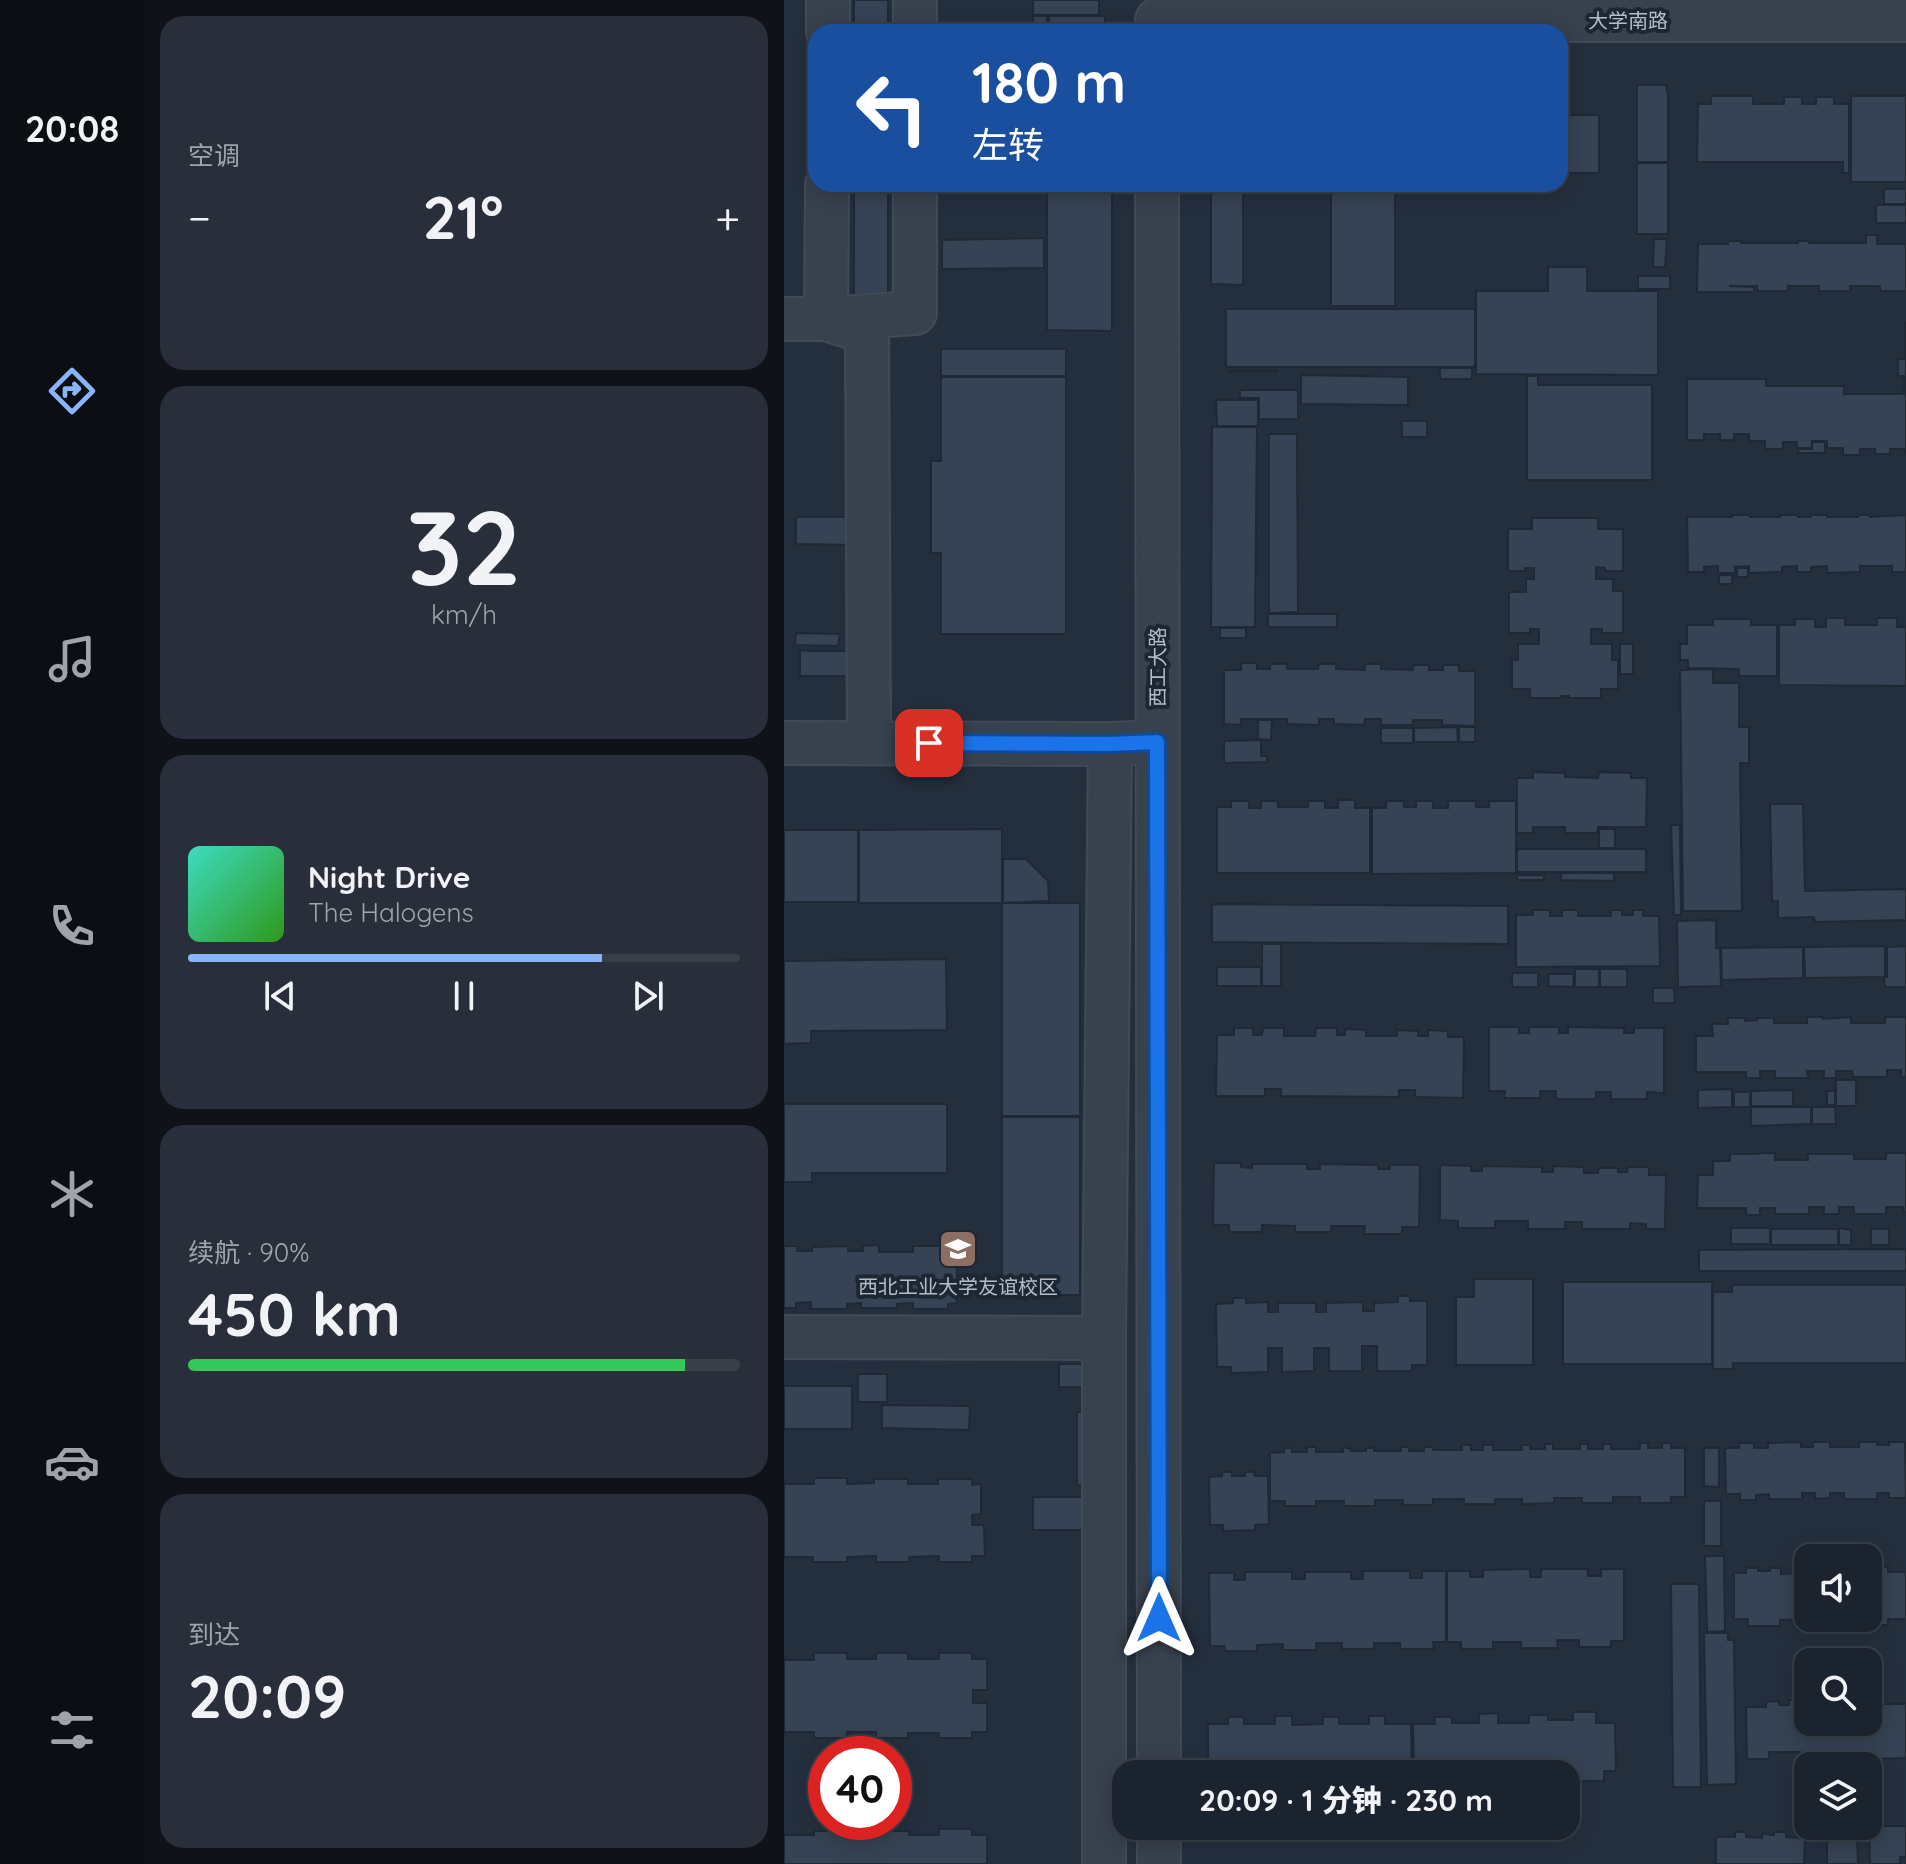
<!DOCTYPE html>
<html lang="zh">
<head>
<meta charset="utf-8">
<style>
	:root { --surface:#1b232e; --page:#282f3a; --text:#f1f3f6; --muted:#a0a4aa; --line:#39404a; --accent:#8ab4f8 }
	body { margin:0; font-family:Quicksand,"Noto Sans SC",sans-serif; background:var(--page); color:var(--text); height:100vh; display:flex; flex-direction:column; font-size:30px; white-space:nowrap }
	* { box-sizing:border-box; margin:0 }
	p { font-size:26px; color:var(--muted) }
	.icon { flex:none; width:44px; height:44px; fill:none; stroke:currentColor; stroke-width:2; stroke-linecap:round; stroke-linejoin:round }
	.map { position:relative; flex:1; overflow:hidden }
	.side { display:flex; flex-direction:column; gap:16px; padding:16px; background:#0f1319; width:640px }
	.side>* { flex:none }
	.banner { position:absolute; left:24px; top:24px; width:760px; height:168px; border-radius:24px; box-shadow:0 4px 20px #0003,0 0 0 2px var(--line); background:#1a4fa0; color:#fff; overflow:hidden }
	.controls { position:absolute; left:1010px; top:1544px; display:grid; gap:16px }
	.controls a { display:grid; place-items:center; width:88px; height:88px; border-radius:16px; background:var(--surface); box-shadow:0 4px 20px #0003,0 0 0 2px var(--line); font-size:40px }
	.speed { position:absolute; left:24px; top:1736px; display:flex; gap:16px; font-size:40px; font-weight:700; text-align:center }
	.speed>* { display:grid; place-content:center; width:104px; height:104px; border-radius:50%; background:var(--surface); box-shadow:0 4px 20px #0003,0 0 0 2px var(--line); line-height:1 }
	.speed .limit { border:12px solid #d22; background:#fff; color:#111 }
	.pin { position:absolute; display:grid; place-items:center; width:68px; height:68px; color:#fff; margin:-34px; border-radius:16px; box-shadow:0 4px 12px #0006 }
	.me { position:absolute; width:88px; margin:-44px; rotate:0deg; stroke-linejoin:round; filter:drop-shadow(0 0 6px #0008) }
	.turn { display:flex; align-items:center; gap:28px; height:168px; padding:0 32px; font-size:36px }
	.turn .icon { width:104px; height:104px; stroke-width:2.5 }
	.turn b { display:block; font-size:56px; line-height:68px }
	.big { font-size:60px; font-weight:800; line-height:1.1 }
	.side .widget { flex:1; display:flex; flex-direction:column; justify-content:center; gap:12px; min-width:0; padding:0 28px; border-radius:24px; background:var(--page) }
	.side .dial { align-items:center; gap:0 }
	.dial b { font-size:104px; line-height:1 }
	.song { display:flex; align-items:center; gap:24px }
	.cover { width:96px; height:96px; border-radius:12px; background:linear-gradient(135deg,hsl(170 70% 55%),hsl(110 70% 35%)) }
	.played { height:8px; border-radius:4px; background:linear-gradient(90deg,var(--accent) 75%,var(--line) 75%) }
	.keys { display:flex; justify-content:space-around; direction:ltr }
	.heat { display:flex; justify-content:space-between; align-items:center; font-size:44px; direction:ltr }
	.charge { height:12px; border-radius:6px; background:linear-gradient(90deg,#34c759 90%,var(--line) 0) }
	.trip { position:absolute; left:328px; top:1760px; width:468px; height:80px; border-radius:24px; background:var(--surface); box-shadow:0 4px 20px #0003,0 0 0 2px var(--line); font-weight:800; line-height:80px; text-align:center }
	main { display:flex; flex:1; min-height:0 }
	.tab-bar { display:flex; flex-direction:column; width:144px; justify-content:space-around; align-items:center; background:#0b0e12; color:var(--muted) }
	.tab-bar .icon { width:56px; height:56px }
	.tab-bar .current { color:var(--accent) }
	.tab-bar b { font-size:36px; color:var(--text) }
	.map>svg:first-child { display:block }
	.building { fill:#364354; stroke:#1f2835; stroke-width:2 }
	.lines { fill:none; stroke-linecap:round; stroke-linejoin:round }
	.minor-casing { stroke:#414a57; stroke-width:46 }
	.minor { stroke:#38414e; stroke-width:42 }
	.route-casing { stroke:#114b97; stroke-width:20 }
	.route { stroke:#1a73e8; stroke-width:14 }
	.labels { text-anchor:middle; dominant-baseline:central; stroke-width:8; stroke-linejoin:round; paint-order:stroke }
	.street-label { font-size:20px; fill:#b4bcc9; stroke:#1d2633 }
	.poi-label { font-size:20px; fill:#b4bcc9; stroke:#1d2633 }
</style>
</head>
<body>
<main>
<nav class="tab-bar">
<b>20:08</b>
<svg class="icon current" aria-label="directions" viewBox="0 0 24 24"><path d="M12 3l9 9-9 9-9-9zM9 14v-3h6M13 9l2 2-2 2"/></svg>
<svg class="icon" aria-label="music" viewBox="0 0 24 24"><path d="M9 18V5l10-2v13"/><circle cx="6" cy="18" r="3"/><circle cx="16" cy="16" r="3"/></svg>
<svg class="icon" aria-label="phone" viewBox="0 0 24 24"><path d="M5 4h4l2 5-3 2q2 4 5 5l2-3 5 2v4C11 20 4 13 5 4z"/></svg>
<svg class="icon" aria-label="climate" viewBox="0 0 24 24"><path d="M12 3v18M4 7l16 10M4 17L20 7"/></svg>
<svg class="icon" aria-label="car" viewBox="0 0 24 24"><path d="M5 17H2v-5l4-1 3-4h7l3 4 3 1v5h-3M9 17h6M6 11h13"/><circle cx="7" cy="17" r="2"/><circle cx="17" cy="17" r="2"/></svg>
<svg class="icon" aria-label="filters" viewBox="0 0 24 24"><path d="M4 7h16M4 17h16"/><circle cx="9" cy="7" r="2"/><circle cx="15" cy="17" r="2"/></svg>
</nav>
<section class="side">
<div class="widget"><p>空调</p>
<div class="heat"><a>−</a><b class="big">21°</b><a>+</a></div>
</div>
<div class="widget dial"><b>32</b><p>km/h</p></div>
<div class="widget">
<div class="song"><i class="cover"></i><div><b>Night Drive</b><p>The Halogens</p></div></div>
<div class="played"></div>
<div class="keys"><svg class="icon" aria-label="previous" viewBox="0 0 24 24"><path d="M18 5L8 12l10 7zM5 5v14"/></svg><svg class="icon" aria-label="pause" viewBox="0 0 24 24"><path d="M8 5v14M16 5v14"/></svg><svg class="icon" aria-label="next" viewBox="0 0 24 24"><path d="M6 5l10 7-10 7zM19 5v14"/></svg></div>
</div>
<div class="widget"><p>续航 · 90%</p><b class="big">450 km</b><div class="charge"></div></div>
<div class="widget"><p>到达</p><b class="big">20:09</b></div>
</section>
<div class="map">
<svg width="1122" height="1864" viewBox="0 0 1122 1864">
	<rect width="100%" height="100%" fill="#242f3e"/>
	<path class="building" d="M70 0H104V32H70Z
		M249 0H315V15H249Z
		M249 16H263L264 32H249Z
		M265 16H321V31L265 32Z
		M853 85H882L884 96V162H853Z
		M927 96H969V104H1000V97H1018V104H1032V97H1050V104H1065V173H1059V162H913L914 104H927Z
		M1067 96H1122V182H1067Z
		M776 115H815V173H776Z
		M853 163H884V234H853Z
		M70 184H104V316H70Z
		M263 184H328V331L263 330Z
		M427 184H459V285L427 284Z
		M547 184H611V306H547Z
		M1100 189H1122V204H1100Z
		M1092 205H1122V223H1092Z
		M1082 235H1093V244H1122V291H1096V286H1066V291H1035V286H1004V291H973V286H945L970 287V292H913L914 244H944V241H957V243H1014V241H1025V243H1082Z
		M260 238V268L158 269V240Z
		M870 239H883L881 267H869Z
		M764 267H803V291H874V375L692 374V291H764Z
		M854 276H886V289H854Z
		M442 309H691V367H442Z
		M1121 322H1122V392H1120V376H1114V359H1121Z
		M157 349H282V376H157Z
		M656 368H688V379H656Z
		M444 370H493V372H444Z
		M517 375 624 377V405L517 404Z
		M743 376H754V385H868V480H743Z
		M157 377H282V634H157V553H147V461H157Z
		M903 379H982V386H1060V394H1122V454L1121 449H1106V454H1091V449H1076V455H1059V448H1043V441H1028V448H1013V442H999V449H981V441H965V434H950V440H936V434H920V440H903Z
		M456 390H514V419H475V398H456Z
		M432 400H474V426H433Z
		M618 421H643V437H618Z
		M428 427H473L471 627H427Z
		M485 434H513L514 612 485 613Z
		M1028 442H1041V453H1014V449H1028Z
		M948 515H966V517H996V515H1014V517H1027V515H1043V517H1074V515H1086V517L1122 515V572H1108V566H1076V572L1043 573V566L1027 567V572H1013V566L998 567V572L965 573V566L951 567V573H934V566L920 567V572H904L903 517H948Z
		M12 517H73V545L12 544Z
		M748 518H814V529H839V571H821V568L812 567V579H829V591H839V633H818V629H807V644H828V660H834V689H817V698H785V696H777V698H746V689H728V660H734V644H755V629H746V633H725V592H742V579H750V568H741V571H724V529H748Z
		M953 568H964V577H949V575H953Z
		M935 575H948V584H935Z
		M484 614H553V627H484Z
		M1042 618H1061V625H1093V618H1113V627H1122V686L995 685V625H1011V619H1031V627H1042Z
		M929 619H967V625H993V676H955V669L904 668V660H896V644H903V625H929Z
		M436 628H462V638H436Z
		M12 633 56 634 54 646 11 645Z
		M836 644H849V674H836Z
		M16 650 24 651H85V676H16Z
		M457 663H473V669H486V664H503V669H534L535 664H552V669L581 670V664H597V669L629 670V665H645V670H659V665H675V671H691V726L658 725V720H629V725H597V719H581L580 725 550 724V719H535V725L503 724V719H457V725L440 724V670H457Z
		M929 669V683H955V727H965V763H956L958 911H899L896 670Z
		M474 720H488L487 740 474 739Z
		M673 727 674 742H630V728Z
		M675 727H691V742H675Z
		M597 728H629V743H597Z
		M477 740V756H483V762L440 763V741Z
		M749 772 781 773V777L814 778 815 772 847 773V778H863L862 827H814L813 833H781V827H749V833H733V778H749Z
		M554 800H571V808H586V873H433V807H447V801H465V808H477V801H494V807H524V801H541V808H554Z
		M602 801H620V807H632V801H649V808H664V801H692V807H705V801H732V873L588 874V808H602Z
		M986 804H1019L1021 891 1122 889V920L1031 922 1030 917 994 918V901H988Z
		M887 825H896L897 915H890Z
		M218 829V903H75V830Z
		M815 829H831V848H815Z
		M0 830H74V902H0Z
		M733 849H862V872H733Z
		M219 859H242L264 881 265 901 219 903Z
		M777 873H830V881L777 880Z
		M733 875H760V880H733Z
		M218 903H296V1116H218Z
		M428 904 724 906V944L428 942Z
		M749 910H766V916H778V910H794V916H827V910H838V915H849V910H859V916H875L876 966 732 967V915H749Z
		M932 920V948H936L937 986 894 987 893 921Z
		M478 944H497V986H478Z
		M1101 946V977L1021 978 1020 947Z
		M1122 946V987H1101L1100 977H1103V947Z
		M1019 947V978L938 980 937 948Z
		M162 959 163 1030 27 1031V1043L0 1044V961Z
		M433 967H477V986H433Z
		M791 969H815V987H791Z
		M816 969H843V987H816Z
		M728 973H754V987H728Z
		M765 974H790L789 987 764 986Z
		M869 988H890L891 1003H869Z
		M1023 1017H1039V1019L1067 1017V1023H1101V1017H1122V1077H1117V1070H1103V1077H1069L1068 1071H1052V1078H1040V1071H1023L1024 1078H991V1071H976V1078H962V1072H912V1036H929L928 1024H944V1018H961V1021L973 1020V1018H990V1023H1023Z
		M705 1027H735V1033H745V1027H775V1033H784V1027L840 1028V1033H850V1028H880V1093L863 1092V1099H827V1092H812V1099H772V1091H756V1098H720L721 1091H705Z
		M450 1028H469V1035H478L479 1028H500V1036H531L532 1028H553V1035H561V1029L582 1030V1036H613V1030L634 1031V1036H644V1030L664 1031V1037H680L679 1098 631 1097V1090H615V1097L497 1096V1089H481V1096H432L433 1035H450Z
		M1052 1080H1072V1106H1052Z
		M948 1089V1107L914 1108V1090Z
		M1009 1090V1106H967V1091Z
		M1043 1091H1051V1105H1043Z
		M950 1092H966V1107H950Z
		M0 1104H163V1173H28V1182H0Z
		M967 1107H1027V1124L967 1126Z
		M1028 1107H1051L1052 1124H1028Z
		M218 1117H296V1295H218Z
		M976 1153H991V1160H1024V1154H1070V1159H1102V1153H1122V1212H1119V1207H1102V1214H1070V1207H1055V1214H1040V1207H1025V1214H991V1208H976V1215H962V1208H913L914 1175H929V1161H946V1154H976Z
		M430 1163H457V1167L468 1168V1164H523V1169H536V1164L594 1165V1169H606V1165H636L635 1227H618V1234H580L581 1226H547V1232H511V1226L478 1225V1232H445V1225H429Z
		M656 1165 687 1166V1171H698V1166L758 1167V1172H769V1166L800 1167V1173H814L815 1168H834V1172H843L844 1167H865V1175H882L881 1229H862V1224L846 1223V1229H798V1222H781V1229H744V1221H711V1228H674V1221L656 1220Z
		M947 1228H986V1244H947Z
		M1055 1228 1067 1230V1245H1055Z
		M987 1229H1054V1245H987Z
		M1087 1229H1105V1245H1087Z
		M95 1245V1252H129V1246H166V1251H173V1303L164 1304V1309H129V1303L113 1304V1308H77V1303L63 1304V1309H27V1302L12 1303V1308H0V1246H13V1251H28V1247L64 1246V1251H79V1246Z
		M1122 1249V1271H915V1250Z
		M690 1279H749V1365H672V1297H690Z
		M779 1282H928V1364H779Z
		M948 1285H1122V1363H949V1369H929V1292H948Z
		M614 1296H626V1301H643V1365H628V1371H593V1346H578V1371H545V1348H530V1371L498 1372V1348H484V1372L447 1373V1367H433L432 1304 449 1303V1298H462V1303L484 1302V1312H494V1303H532V1312H542V1303L579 1302V1311H590V1303L614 1302Z
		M275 1364H325V1387H275Z
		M74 1374H103V1402H74Z
		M0 1386H68V1429H0Z
		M98 1405 186 1406 185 1430 98 1428Z
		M293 1412H314V1485H293Z
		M1017 1442V1447H1029V1442H1046V1447H1075V1442H1093V1445H1105V1442H1121L1122 1498H1105V1493H1093V1499H1060V1493H1046V1498L1031 1499V1493H1018V1499H985V1494L972 1495V1500H956V1494H942L941 1448H955V1443H970V1448H984V1443Z
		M856 1443H864V1448H878V1443H887V1448H901V1497H887V1503H856V1497H829V1503H798V1498H770V1503L738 1504V1499H711V1504H680V1499H649V1505H619V1500H591V1506H560V1501H532V1506H501V1501H486V1453L500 1452V1448H508V1452H523V1447H532V1452H559V1447L567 1449V1451H582V1448H590V1451H617V1447H625V1451H640V1447H649V1450H678V1445H687V1450H699V1445H709V1450H738V1445H746V1449H761V1444H769V1449H796V1444H804V1449H819V1444H827V1449H856Z
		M920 1448H935V1487L920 1486Z
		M438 1472H448V1476H461V1472H470L471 1476H484L485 1524 471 1525V1530L439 1531V1525H426L425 1477 438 1476Z
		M30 1478H63V1484L90 1483V1479H124V1484H154V1479H188V1485L197 1484V1514L188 1515V1525H200L201 1556H188V1562H155V1556L125 1557V1562H92V1556L63 1557V1562H29V1557H1L0 1562V1479L1 1484H30Z
		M249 1497H322V1530H249Z
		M920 1501H937V1546H920Z
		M921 1556H940L941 1631 923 1632Z
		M1094 1567H1104V1572H1122V1619H1104V1625H1072V1622H1056V1626H1023V1619L996 1620V1626H964V1619H950V1573H962V1568H974V1571H986V1568H997V1574L1022 1573 1021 1568H1024V1618H1084V1571H1094Z
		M746 1569V1577H757V1569H804V1576H817V1569H840V1641H827V1647H795V1640H773L774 1648H737V1642H709V1649H677V1642H663V1571H686V1577H699V1570Z
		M579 1571H626V1578H638V1571H662V1642H649L650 1649H616V1643H590V1649H558V1643H532V1650H499V1644L473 1645V1651H441L440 1646H426L425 1573H450V1580H461V1572H508V1579H521V1572H567V1579H579Z
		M887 1584H915L917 1787H889Z
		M920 1633H944V1640H950L952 1784 923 1785Z
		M0 1653 1 1660H30V1653H63V1659H92V1653H124V1659H155V1653H188V1659H203V1690H189V1703H203V1732H188V1738H155V1733H124V1738H92V1732H63V1738H30V1732H1L0 1738Z
		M1005 1700H1017V1704H1024V1722H1084V1701H1090V1704H1122V1758L1089 1759V1752H1057V1758L1016 1759V1752H985V1759H963L962 1707H982V1702L995 1701V1705H1005Z
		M789 1712H812V1723H831L832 1771H820V1781H785L784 1776 782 1774H740V1772L645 1774V1772H630L629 1724H651L650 1717H668V1723H695V1714L714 1713V1723H745V1715H764V1720H789Z
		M491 1716H508V1725L539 1724V1717H555V1724H585V1716H601V1724H627L628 1773 424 1774V1724H444V1717H460V1724H491Z
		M1085 1826H1122V1857H1116V1864H1086Z
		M155 1829H188V1835H203V1864H0V1831L1 1835H30V1831H63V1835H92V1831H125V1835H155Z
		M1043 1831H1073L1074 1864H1043Z
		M951 1832H962V1837L978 1838V1834L990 1835V1832H1002V1837L1021 1838 1020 1864H926L932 1863V1837H951Z"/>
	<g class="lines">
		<g class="minor-casing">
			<path id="minor" d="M131 0V32
				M373 20H1122
				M44 32V0
				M43 184 42 319 83 332 85 743
				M373 184 375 1774
				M0 319H42L131 313V184
				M0 743 326 744 352 743
				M0 1337 320 1338
				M375 1826V1864
				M320 1864V1338L326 744"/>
		</g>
		<use href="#minor" class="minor"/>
	</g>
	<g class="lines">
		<g class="route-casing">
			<path id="route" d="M145 743 326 744 373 742 375 1618"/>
		</g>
		<use href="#route" class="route"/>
	</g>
	<defs>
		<g id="university-square" transform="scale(2)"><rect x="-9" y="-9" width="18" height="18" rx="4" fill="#8d6e63" stroke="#1d2633"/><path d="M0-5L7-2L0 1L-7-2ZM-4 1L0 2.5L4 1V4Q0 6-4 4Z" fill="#fff"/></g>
	</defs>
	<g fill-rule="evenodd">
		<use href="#university-square" x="174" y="1249"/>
	</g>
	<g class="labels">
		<g class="street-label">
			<text x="844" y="20">大学南路</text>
			<text transform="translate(373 667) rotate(-90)">西工大路</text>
		</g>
		<g class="poi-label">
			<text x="174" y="1286">西北工业大学友谊校区</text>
		</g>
	</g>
</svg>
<div class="controls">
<a><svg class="icon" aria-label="sound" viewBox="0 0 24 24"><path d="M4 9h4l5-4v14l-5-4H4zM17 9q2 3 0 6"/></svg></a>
<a><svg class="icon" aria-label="search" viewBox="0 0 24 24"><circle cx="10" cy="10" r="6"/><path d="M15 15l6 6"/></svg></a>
<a><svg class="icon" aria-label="layers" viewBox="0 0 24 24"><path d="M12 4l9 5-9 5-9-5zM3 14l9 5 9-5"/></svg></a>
</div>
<div class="speed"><div class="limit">40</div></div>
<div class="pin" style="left:145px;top:743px;background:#d93025"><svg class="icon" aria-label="arrive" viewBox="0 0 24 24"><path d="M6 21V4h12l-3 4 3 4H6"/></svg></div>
<svg class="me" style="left:375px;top:1618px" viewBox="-20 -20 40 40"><path d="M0-17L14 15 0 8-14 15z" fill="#1a73e8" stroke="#fff" stroke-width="4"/></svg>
<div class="trip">20:09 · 1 分钟 · 230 m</div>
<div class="banner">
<div class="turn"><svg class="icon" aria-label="left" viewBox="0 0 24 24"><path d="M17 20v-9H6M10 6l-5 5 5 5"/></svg><div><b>180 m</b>左转</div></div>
</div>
</div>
</main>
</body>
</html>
